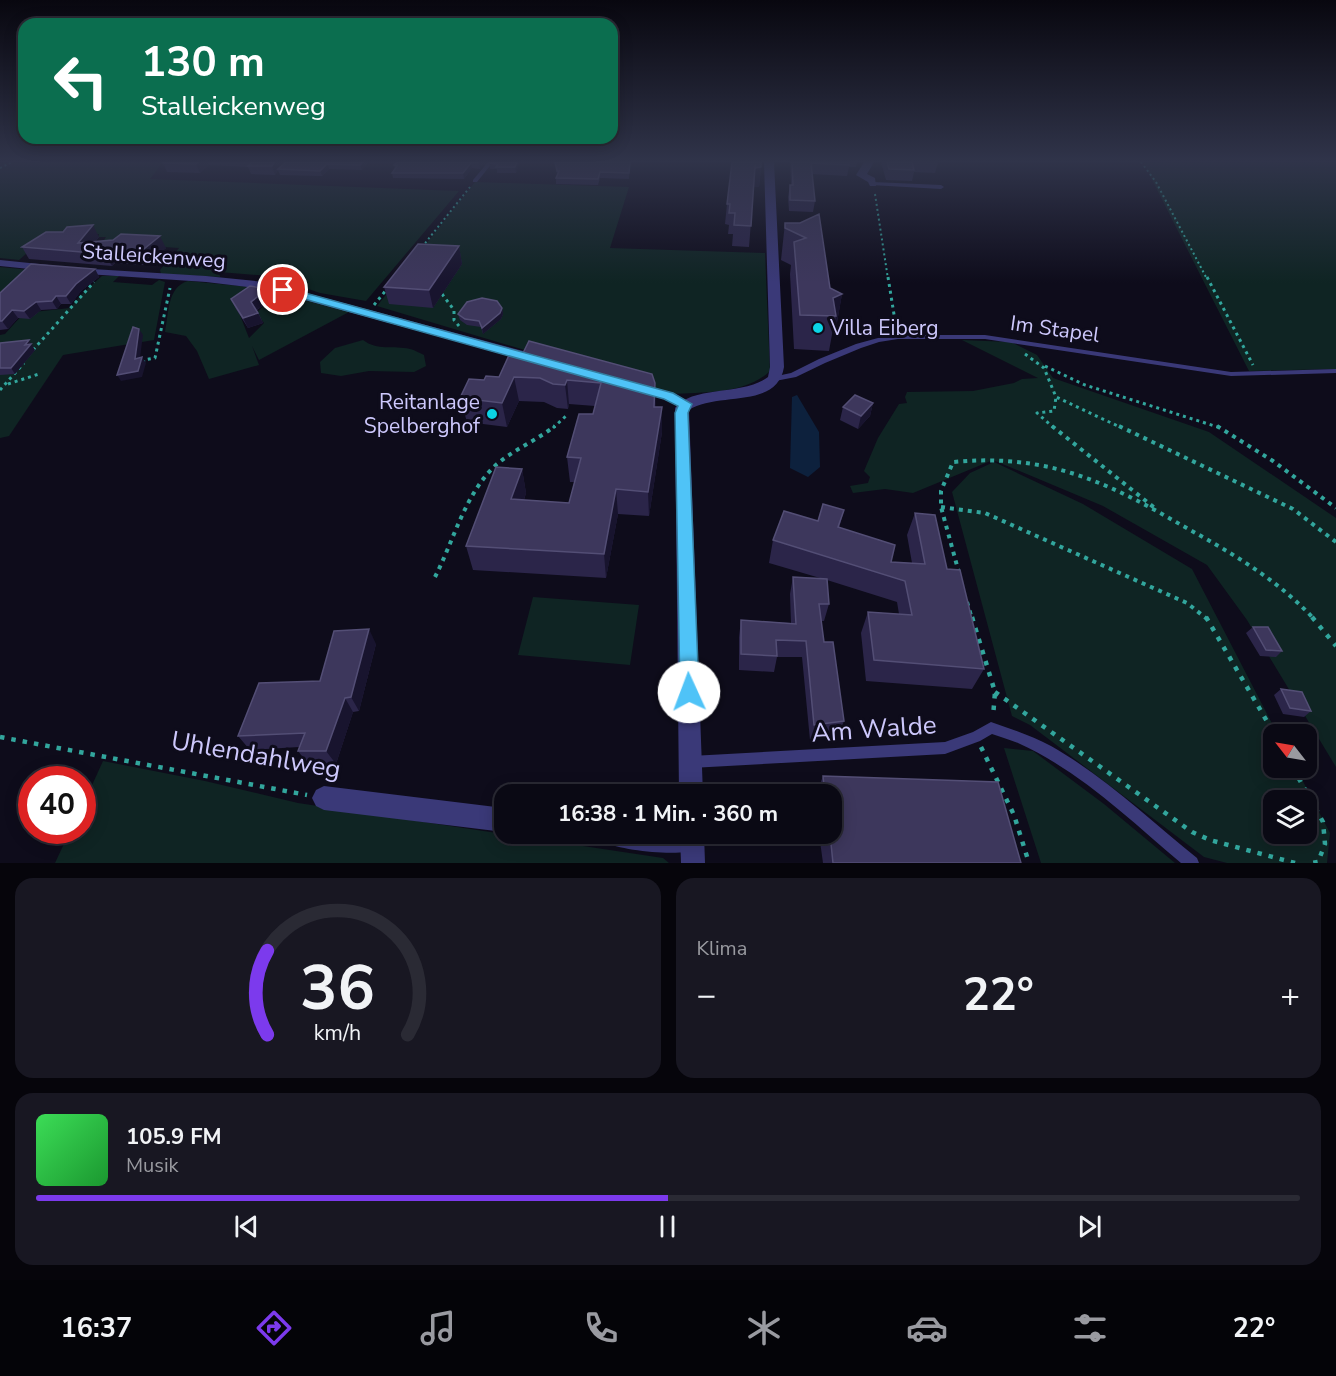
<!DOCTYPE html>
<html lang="de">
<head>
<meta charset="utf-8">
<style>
	:root { --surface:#0a0914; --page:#181722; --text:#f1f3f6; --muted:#999aa0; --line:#2a2a34; --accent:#7c3aed }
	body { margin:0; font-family:"Nunito Sans",sans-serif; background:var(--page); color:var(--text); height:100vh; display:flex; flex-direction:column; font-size:22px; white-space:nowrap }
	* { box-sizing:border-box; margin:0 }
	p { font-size:20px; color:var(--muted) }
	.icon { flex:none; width:33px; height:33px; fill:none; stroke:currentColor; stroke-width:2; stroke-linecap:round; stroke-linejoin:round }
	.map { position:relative; height:863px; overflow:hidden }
	.panel { display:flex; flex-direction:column; gap:15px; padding:15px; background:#06050b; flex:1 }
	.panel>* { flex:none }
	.banner { position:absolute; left:18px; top:18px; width:600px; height:126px; border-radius:18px; box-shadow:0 3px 15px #0003,0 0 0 2px var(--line); background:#0b6e4f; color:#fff; overflow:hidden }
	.needle { width:39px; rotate:301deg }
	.buttons { position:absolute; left:1263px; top:724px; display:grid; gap:12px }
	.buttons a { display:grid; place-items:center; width:54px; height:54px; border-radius:12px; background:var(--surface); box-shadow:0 3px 15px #0003,0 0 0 2px var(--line); font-size:30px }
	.speed { position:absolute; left:18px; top:766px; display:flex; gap:12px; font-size:30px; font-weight:700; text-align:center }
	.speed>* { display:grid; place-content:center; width:78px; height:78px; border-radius:50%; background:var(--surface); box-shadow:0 3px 15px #0003,0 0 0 2px var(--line); line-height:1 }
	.speed .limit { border:9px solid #d22; background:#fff; color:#111 }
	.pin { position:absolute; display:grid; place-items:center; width:51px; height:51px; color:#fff; margin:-26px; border:3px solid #fff; border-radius:50%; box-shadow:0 2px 6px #0007 }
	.me { position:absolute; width:66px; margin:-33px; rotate:358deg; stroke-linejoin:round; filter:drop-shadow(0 0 4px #0008) }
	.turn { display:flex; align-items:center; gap:21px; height:126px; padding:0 24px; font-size:27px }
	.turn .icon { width:78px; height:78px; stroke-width:2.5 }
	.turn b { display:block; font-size:42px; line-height:51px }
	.big { font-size:45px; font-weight:700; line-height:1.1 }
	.panel .widget { flex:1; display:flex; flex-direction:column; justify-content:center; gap:9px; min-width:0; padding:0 21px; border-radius:18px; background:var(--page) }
	.panel .dial { align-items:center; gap:0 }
	.dial svg { height:156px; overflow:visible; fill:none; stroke:var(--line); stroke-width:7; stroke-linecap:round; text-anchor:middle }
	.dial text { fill:var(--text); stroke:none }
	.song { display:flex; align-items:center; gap:18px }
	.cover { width:72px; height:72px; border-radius:9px; background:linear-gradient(135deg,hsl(130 70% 55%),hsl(130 70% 35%)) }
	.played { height:6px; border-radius:3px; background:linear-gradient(90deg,var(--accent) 50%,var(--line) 50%) }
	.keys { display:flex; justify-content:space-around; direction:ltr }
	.heat { display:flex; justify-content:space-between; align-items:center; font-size:33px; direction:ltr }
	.panel .tiles { flex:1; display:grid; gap:15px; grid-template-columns:1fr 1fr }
	.widget:last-child { grid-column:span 2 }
	.trip { position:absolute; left:494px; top:784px; width:348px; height:60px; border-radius:18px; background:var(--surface); box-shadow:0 3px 15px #0003,0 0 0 2px var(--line); font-weight:700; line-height:60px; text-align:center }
	.tabs { display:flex; height:96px; justify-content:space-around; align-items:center; background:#040408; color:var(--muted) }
	.tabs .icon { width:42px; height:42px }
	.tabs .on { color:var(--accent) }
	.tabs b { font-size:27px; color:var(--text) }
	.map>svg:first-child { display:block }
	.green { fill:#0f2423; fill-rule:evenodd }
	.water { fill:#0d213d }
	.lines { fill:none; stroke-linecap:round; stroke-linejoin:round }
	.path-far3 { stroke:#32a69d; stroke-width:2; stroke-dasharray:2 3; stroke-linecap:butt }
	.path-far2 { stroke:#32a69d; stroke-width:3; stroke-dasharray:3 4; stroke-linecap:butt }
	.path-far1 { stroke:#32a69d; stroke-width:4; stroke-dasharray:4 5; stroke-linecap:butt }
	.path { stroke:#32a69d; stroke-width:4.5; stroke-dasharray:4.5 7; stroke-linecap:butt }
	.service { fill:#3a3978; fill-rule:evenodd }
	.minor { fill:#3a3978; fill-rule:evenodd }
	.tertiary { fill:#3a3978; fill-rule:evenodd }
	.wall { fill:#2b2549 }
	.shaded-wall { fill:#18142e }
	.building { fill:#3d375c; stroke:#534e75; stroke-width:1.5 }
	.route { fill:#4fc3f7; stroke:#337fa1; stroke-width:1.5 }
	.poi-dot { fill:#0bd4e5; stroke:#0e0c1b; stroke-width:2 }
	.labels { text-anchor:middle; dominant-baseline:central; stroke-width:6; stroke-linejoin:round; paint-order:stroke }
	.street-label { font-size:21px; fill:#cdc8fc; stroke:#0e0c1b }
	.poi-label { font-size:21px; fill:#cdc8fc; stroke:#0e0c1b; text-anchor:start }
	.near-street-label { font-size:26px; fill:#cdc8fc; stroke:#0e0c1b }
</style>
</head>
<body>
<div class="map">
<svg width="1336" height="863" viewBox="0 0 1336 863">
	<rect width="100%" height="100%" fill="#0e0c1b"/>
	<path class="green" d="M0 162H163L150 179 459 191 366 301 320 293 270 276 219 272 220 277 161 274 160 270 179 248 102 243 106 237H98L99 234 43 239 19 260 0 258Z
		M1143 162H1336V369L1249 371Z
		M475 182 629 187 610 248 765 253 770 371C746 394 705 392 672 394L377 306Z
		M0 267 31 270 0 301Z
		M102 276H119L113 282 152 285 159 280 165 282 154 340 63 355 9 436 0 438V335L5 334 24 313 70 308 82 294Z
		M188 281 260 288 236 305 249 338 264 323 256 313 271 299 264 289 349 312 259 360 252 346 259 365 209 379 197 351 186 336 165 332C169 313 167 287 188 281Z
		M363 340C377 351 394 345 410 349 415 350 419 353 424 355L426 366 414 372 369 371 341 376 321 373 320 362 335 348Z
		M962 340 1011 342 1037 355 1053 378 1209 432 1336 518V767L1247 620 1207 565 1103 506 993 460 913 493 885 489 853 493 850 486 868 483 870 477 864 471 878 438 899 404 907 403 905 397 907 392 973 391 1014 383 1022 379 1038 378Z
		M994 462 1083 504 1192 569 1278 735H1274V768H1296L1330 833 1327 863H1227L1204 857 1030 725 1012 716 952 492 970 473ZM1274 801H1306V834H1274Z
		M533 597 639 605 630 665 518 655Z
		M1004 748 1033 751 1104 804 1175 863H1041Z
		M103 761 205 781 298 803 663 858 669 863H55L70 831H82L83 805Z"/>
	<path class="water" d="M797 395 819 432 820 467 808 477 790 468 792 397Z"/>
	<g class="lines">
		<path class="path-far3" d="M1141 162 1156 182 1207 279
			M0 168 12 162
			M875 194 888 279
			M422 247 470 187"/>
		<path class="path-far2" d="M888 277 896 327
			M1207 277 1253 365
			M442 294 454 310V320L459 326
			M374 305 387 289
			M33 350 94 282
			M1025 354 1044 368 1056 397 1122 428
			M143 363 144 360 155 358 170 288
			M1045 366 1085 385 1221 428
			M8 384 39 374
			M0 390 24 363
			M553 428 566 416
			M1054 428 1037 413 1054 411 1056 397"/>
		<path class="path-far1" d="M1052 426 1156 509
			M1119 426 1293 509 1336 542
			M1217 426 1273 461 1336 508
			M941 507 985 513 1187 603 1207 619
			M959 573 941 507V491L953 462C984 459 1013 460 1044 466 1094 476 1140 501 1183 526 1230 552 1277 579 1314 619
			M435 577C454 540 465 493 497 464 515 449 537 440 555 426
			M967 602 972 619"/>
		<path class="path" d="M972 617 995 692 993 717
			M1206 617 1275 735
			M1312 617 1336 646
			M995 692 1192 832 1210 840 1295 863
			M0 737 307 795
			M981 747 1014 815 1029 863
			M1293 768 1323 822 1325 844 1318 862 1312 863"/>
		<path class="service" d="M488 162H493L477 182H473V180Z
			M873 182 941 185 944 187 941 189 871 185V183Z
			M898 335H985L1231 372 1336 369V373L1231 376 985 339H898L879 342 861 348 825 363 796 377 775 381 771 379 772 377 791 373 819 359 856 344 878 338Z
			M991 722C1011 729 1032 736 1051 746 1104 776 1150 820 1197 858L1199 863H1181C1130 820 1080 771 1018 743 1010 740 1001 737 992 734L980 741 945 754 691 768 687 766 685 762 687 758 691 756 945 742 973 732Z"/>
		<path class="minor" d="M864 162H874L867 174 875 178 876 186H870L868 182 856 175Z
			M0 260 49 265 55 268 49 271 0 266Z
			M76 268 206 276 265 282 538 355 540 358 533 362 264 289 206 282 72 273 70 271Z
			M637 383 674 393 692 404 685 409 664 399 632 390 630 387Z
			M324 786 504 808V832L324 810 316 806 312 798 316 790Z
			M599 834H702L704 840 701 849C679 857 624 851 603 842Z"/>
		<path class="tertiary" d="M764 162H774L784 367C777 410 717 391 689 410L703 795H679L675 408C692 385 743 396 768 377L770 367Z
			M680 834H704L705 863H681Z"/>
	</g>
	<path class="wall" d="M163 162H282L278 169 286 162H369L362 170 329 169 322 176 280 175 278 170 275 175 251 174 248 167 209 165 200 173 167 172 163 163Z
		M397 162H486L480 169 472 168 464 179 393 178 392 173 395 169 394 165Z
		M520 162 516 173H497V169H490L489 163Z
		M555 162H630L629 179 600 178 598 185 556 184V178L557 175Z
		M732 162 761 167 759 187H754V185L749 247 732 246 733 234H728L729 225 725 224 727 204Z
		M790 162H857L856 167H849L847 176 812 174 815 201 813 212 789 211 788 197 790 185H791Z
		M881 162H938L935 173 914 172 912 181 886 180Z
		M785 223H800L830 288 842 294 836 328 833 329 829 351 794 349 790 274 791 265 781 260Z
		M99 237 95 242 166 248 145 265 115 263 112 266 29 259 22 247Z
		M459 246 462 264 433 308 389 304 384 287Z
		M95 269 99 277 81 291 71 304H61L57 309 41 310 30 319 18 318 8 329 0 330V293Z
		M267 289 272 299 257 310 263 323 248 328 236 309 231 299Z
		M502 308 503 314 501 319 483 334 481 327 467 325 460 320 458 314Z
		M529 341 656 407 662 432 649 516 618 514 606 578 473 570 466 546 522 469 526 493 524 500 569 503 575 482H570L567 457 593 414 595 406 569 404 568 409 557 408 544 402 519 401 507 427 467 422 460 398 484 380 499 377 523 353Z
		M0 343 33 346 32 347 35 350 15 374 0 375Z
		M873 403 870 416 858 429 840 420 843 407Z
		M844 510 839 528 891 562 912 563 907 535 915 513 947 569 984 669 972 689 866 681 861 633 868 612 899 614 897 602 827 580 829 604 824 621H821L824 642 844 721 838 737 810 740 802 657H777L774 672 739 670V637L741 620 791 623 790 594 793 577 820 578 769 563 773 540Z
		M1253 627 1282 651 1276 657 1260 656 1246 633Z
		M376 644 359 711 353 712 336 764H308L298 751 299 747 250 750 238 736Z
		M1281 689 1311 711 1304 717 1283 714 1274 695Z
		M823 776 825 795H816Z
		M819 834H831L1021 863H823Z"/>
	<path class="shaded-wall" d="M198 162H208L209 165 200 173 196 164Z
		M274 162H282L275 175 272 166Z
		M363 162H369L362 170 360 165Z
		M479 162H486L480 169Z
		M517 162H520L516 173 515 167Z
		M471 163 472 168 464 179 463 173Z
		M327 164 329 169 322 176 320 171Z
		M761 167 759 187H754L756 168Z
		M93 225 99 237 86 253 78 243Z
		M160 236 166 248 145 265 139 253Z
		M459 246 462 264 433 308 429 290Z
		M109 252 115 263 112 266 105 254Z
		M95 269 99 277 81 291 71 304 66 296 76 284Z
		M267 289 272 299 255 311 251 302Z
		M842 294 836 328 833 329 836 316 833 298Z
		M56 296 61 304 57 309 52 301Z
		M36 302 41 310 30 319 24 311Z
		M502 308 503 314 501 319 483 334 482 328Z
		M12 310 18 318 8 329 2 321Z
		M258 313 263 323 248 328 243 318Z
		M139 329 143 335 139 365 135 359Z
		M29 340 35 350 15 374 11 368Z
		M142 357 146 363 142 377 121 381 117 375Z
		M514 377 519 401 507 427 502 403Z
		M567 380 569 404 568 409 565 385Z
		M655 383 656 407H654Z
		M873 403 870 416 858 429 861 416Z
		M662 407V432L649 516 648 492Z
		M522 469 526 493 516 524 511 499Z
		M616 489 618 514 606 578 604 554Z
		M369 629 376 644 359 711 351 697Z
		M345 698 353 712 336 764 326 751Z"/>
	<path class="building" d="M163 162H198L196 164 163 163Z
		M252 162H274L272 166H248Z
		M286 162H363L360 165 327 164 320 171 278 169Z
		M397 162H479L471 163 463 173H392L397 166 394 165Z
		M490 162H517L515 167H496L498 164 489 163Z
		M555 162H630L629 173 600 172 598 179 556 178 559 171H557Z
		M732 162H761V167L756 168 755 165 751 226 734 225 735 213H729L730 204H727Z
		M792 162H849V165L811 163 815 201 790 200V185H793Z
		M887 162H912L914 170 889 169Z
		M819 214 830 288 842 294 833 298 836 316 800 315 794 242 806 238 785 228V223H800Z
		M93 225 78 243 113 240 121 234 160 236 139 253 109 252 105 254 22 247 46 232H63L67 227Z
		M418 244 459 246 429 290 384 287Z
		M31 264 95 269 76 284 66 296H56L52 301 36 302 24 311 12 310 2 321H0V293Z
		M250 286 267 289 251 302 258 313 243 318 231 299Z
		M482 298 497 301 502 308 500 313 482 328 479 321 465 319 458 314 467 302Z
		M133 327 139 329 135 359 142 357 138 371 117 375Z
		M29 340 25 345 31 344 11 368H0V343Z
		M529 341 652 374 655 383 654 407H662L648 492 616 489 604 554 466 546 496 467 522 469 511 499 569 503 581 458 567 457 579 414H593L601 383 567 380 565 385 553 384 540 378 514 377 502 403 460 398 469 379 484 380 486 376 499 377 510 353H523Z
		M855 395 873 403 861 416 843 407Z
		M823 504 844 510 838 527 895 545 891 562 925 564 915 513 935 515 947 569 960 570 984 669 874 660 868 612 912 615 905 581 773 540 784 511 818 521Z
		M793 577 827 579 829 604H819L824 642H833L844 721 814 725 806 641 776 640 777 656 741 654V620L796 624Z
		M1253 627H1268L1282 651 1266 650Z
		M369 629 351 697 345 698 326 751H298L305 733 238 736 259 683 320 681 334 631Z
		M1281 689 1302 692 1311 711 1290 708Z
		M823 776 998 782 1021 863H833L830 834H831V795H825Z"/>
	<linearGradient id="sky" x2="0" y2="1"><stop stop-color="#08070f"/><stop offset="0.57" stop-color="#30344a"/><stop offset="1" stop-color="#30344a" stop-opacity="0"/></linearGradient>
	<rect width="1336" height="283" fill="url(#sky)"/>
	<path class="route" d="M283 287 673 393 692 404 688 413 699 692 696 698 689 701 682 698 680 692 675 413 678 406 664 399 279 292V288Z"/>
	<g class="poi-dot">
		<circle cx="818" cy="328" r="6"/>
		<circle cx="492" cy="414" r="6"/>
	</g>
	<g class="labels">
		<g class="street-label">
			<text transform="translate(154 256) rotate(4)">Stalleickenweg</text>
			<text transform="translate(1055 329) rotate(8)">Im Stapel</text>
		</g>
		<g class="poi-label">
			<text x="830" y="328">Villa Eiberg</text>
			<text x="480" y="402" text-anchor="end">Reitanlage<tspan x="480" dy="24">Spelberghof</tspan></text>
		</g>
		<g class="near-street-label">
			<text transform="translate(874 729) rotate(-4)">Am Walde</text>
			<text transform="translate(256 755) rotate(10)">Uhlendahlweg</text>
		</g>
	</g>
</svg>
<div class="buttons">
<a><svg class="needle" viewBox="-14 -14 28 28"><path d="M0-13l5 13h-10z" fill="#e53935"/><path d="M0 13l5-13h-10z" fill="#999aa0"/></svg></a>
<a><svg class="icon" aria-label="layers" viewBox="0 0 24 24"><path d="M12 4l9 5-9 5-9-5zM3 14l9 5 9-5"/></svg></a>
</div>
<div class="speed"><div class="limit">40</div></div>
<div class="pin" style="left:283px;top:290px;background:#d93025"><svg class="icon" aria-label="arrive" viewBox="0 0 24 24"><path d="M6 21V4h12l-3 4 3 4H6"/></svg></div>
<svg class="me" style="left:689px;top:692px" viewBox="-20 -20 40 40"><circle r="19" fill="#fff"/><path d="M0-13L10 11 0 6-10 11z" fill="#4fc3f7"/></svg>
<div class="trip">16:38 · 1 Min. · 360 m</div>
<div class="banner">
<div class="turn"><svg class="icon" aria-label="left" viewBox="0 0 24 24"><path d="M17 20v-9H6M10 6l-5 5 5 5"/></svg><div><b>130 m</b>Stalleickenweg</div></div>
</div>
</div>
<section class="panel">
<div class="tiles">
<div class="widget dial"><svg viewBox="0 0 100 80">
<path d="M14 69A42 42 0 1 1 86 69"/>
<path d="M14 69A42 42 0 0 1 14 26" stroke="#7c3aed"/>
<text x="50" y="56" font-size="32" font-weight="700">36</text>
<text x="50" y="72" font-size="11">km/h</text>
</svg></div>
<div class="widget"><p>Klima</p>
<div class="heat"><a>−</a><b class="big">22°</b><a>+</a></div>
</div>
<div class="widget">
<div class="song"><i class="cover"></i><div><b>105.9 FM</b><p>Musik</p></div></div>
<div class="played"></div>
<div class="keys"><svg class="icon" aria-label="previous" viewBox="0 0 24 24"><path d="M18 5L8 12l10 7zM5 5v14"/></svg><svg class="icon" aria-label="pause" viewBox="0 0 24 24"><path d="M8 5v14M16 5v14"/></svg><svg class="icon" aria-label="next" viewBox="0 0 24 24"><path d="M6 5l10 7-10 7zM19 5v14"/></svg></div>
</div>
</div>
</section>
<nav class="tabs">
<b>16:37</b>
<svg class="icon on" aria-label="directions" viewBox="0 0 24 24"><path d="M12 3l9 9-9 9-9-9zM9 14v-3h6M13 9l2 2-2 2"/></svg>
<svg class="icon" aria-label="music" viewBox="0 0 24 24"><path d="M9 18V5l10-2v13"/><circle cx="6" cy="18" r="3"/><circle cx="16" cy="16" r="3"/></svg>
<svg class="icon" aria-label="phone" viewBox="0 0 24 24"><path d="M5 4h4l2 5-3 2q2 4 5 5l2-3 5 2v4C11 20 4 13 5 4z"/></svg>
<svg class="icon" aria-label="climate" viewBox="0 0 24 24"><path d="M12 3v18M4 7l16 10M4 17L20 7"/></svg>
<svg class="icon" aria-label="car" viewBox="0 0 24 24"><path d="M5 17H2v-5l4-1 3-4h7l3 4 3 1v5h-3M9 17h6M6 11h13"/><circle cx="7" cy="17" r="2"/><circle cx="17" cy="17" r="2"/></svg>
<svg class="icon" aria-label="filters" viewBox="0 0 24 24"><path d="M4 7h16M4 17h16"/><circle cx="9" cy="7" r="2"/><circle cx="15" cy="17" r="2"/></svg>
<b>22°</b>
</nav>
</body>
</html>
